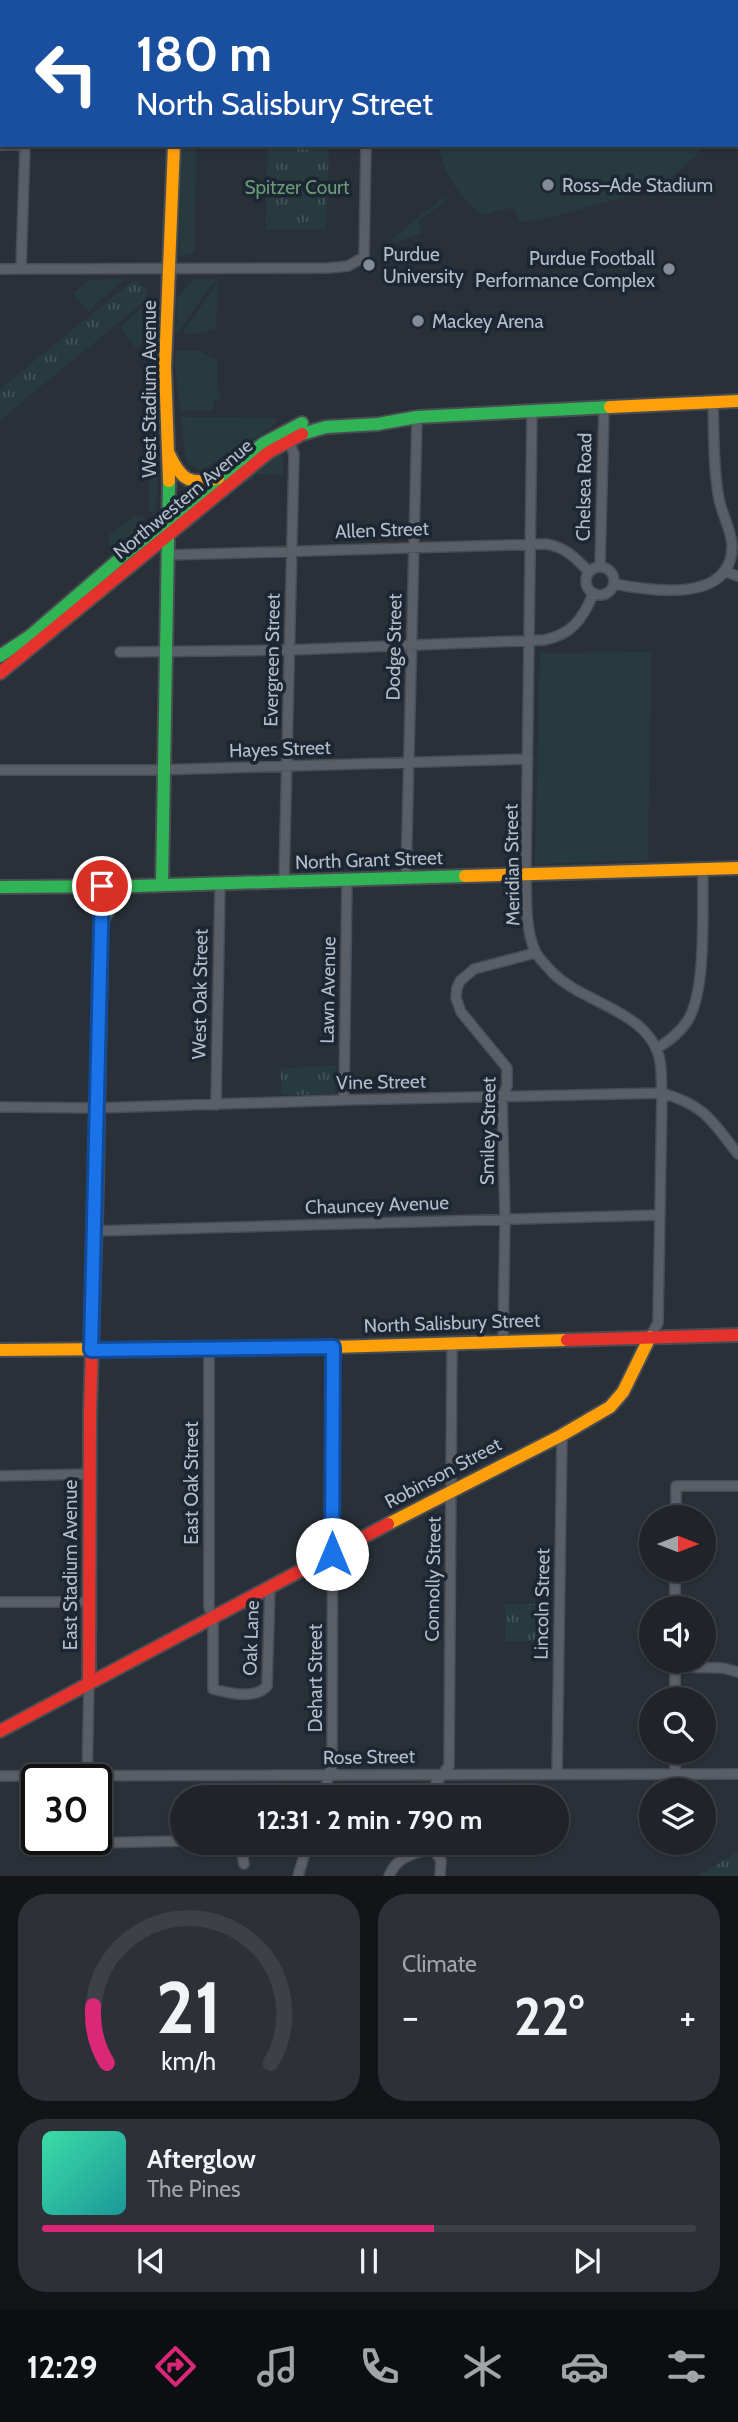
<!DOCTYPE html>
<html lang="en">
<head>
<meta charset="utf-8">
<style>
	:root { --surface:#20242a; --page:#2d3036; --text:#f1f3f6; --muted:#a2a4a8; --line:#3d4147; --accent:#db2777 }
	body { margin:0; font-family:Cabin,sans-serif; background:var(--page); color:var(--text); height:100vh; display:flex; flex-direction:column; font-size:26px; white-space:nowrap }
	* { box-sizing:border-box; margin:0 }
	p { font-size:23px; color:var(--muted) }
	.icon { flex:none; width:38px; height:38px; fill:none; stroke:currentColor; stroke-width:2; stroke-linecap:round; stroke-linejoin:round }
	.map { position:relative; height:1876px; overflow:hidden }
	.panel { display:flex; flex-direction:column; gap:18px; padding:18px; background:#121417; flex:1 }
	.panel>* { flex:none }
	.top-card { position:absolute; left:0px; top:0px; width:738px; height:147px; box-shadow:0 2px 5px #0004,0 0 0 2px var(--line); background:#1a4fa0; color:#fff; overflow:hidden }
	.needle { width:46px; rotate:90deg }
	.tools { position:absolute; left:639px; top:1505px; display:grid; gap:14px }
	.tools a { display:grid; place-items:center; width:77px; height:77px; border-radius:50%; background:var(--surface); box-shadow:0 2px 5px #0004,0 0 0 2px var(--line); font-size:35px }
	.speed { position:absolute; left:21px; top:1764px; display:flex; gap:14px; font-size:35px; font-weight:700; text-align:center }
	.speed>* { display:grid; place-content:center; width:91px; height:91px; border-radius:50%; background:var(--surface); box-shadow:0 2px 5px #0004,0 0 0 2px var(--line); line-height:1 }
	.speed .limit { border:4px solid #111; border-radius:10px; background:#fff; color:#111 }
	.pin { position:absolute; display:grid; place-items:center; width:60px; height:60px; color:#fff; margin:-30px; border:4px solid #fff; border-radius:50%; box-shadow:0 2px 7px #0007 }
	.me { position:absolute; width:77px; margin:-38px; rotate:0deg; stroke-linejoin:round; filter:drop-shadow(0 0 5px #0008) }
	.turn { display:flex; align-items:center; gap:24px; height:147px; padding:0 21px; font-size:32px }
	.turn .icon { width:91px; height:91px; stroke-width:2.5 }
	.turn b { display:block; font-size:49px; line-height:60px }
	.big { font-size:52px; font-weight:700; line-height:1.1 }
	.panel .card { flex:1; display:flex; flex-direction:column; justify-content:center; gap:10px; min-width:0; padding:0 24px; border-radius:28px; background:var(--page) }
	.panel .dial { align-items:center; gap:0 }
	.dial svg { height:182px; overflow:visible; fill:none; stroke:var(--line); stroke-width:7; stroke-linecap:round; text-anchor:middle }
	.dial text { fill:var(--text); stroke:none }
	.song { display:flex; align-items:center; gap:21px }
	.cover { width:84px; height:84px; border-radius:10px; background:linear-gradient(135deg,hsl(160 70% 55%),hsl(180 70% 35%)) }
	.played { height:7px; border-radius:4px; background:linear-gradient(90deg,var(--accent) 60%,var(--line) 60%) }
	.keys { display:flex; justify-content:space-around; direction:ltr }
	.heat { display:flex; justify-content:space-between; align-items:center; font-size:38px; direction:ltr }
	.panel .tiles { flex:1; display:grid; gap:18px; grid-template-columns:1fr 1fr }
	.card:last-child { grid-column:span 2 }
	.trip { position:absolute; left:170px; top:1785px; width:399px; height:70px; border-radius:35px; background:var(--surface); box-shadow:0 2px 5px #0004,0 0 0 2px var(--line); font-weight:700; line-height:70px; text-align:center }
	.menu { display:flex; height:112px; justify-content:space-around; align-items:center; background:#0d0e11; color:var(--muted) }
	.menu .icon { width:49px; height:49px }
	.menu .active { color:var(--accent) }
	.menu b { font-size:32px; color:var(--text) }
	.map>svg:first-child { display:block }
	.green { fill:#273a3e }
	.park { fill:url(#park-tufts) }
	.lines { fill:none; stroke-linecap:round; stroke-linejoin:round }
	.street-casing { stroke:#484c53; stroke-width:12 }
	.fast-casing { stroke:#484c53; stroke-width:16 }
	.slow-casing { stroke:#484c53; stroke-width:16 }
	.jam-casing { stroke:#484c53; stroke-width:16 }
	.street { stroke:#5a5e66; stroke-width:9 }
	.fast { stroke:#30b455; stroke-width:12 }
	.slow { stroke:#ff9f0a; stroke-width:12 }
	.jam { stroke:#e5322d; stroke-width:12 }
	.route-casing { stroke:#114b97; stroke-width:18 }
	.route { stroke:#1a73e8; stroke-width:12 }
	.poi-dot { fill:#848b96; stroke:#1d2633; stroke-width:2.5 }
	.labels { text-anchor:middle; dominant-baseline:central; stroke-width:7; stroke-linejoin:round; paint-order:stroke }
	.poi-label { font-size:19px; fill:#b4bcc9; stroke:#1d2633; text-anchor:start }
	.park-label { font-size:19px; fill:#6b9a76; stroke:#1d2633 }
	.street-label { font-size:19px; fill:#b4bcc9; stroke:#1d2633 }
</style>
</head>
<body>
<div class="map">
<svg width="738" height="1876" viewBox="0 0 738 1876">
	<defs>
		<pattern id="park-tufts" width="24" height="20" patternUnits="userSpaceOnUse" patternTransform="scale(1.75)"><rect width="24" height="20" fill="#273a3e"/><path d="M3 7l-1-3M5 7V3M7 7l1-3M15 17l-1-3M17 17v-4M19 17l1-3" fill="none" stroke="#445559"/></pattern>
	</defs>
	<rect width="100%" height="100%" fill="#2a3038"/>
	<path class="green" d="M477 0H693L694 2H470Z
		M182 145H196L195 250 191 255 179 256Z
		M437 145H703L695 157 667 181 661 174 642 183 643 192 540 220 519 222 515 209 511 210 510 208 493 212V214L482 215C456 192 447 179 437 145Z
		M444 196 445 201 419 221 422 233 394 243 392 239Z
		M126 279 94 305 95 307 90 311 87 310 73 293 90 280Z
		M194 279H216L176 335 177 298Z
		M218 281 216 328 208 330 206 333H183Z
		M147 304 150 306 149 328 147 330 149 338 136 348 120 327Z
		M175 351H198L217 360V385L221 401H213V410H180L175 365Z
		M151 412C164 440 157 481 156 512H149Z
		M181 417 277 418V422L241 449 224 456 201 471 186 461Z
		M279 453 283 456V479L281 474H256L253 480 245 483 243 482Z
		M134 516 144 517 143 528 109 554V535Z
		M651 652 648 860 535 864 540 653Z"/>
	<path class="park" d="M268 145H329L326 229H266Z
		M136 281 147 288 146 300 0 420V389L129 284Z
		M336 1065 335 1094 281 1095V1069Z
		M505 1604H551V1641H505Z
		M738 1852V1876H697Z"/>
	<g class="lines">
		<g class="street-casing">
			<path id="street" d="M371 2V0
				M428 2 431 0
				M0 25H2
				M0 145H20
				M0 269 329 268 348 266 364 257 366 145
				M21 269 25 145
				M532 411 526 866C527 893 524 926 535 951 538 958 547 966 552 972 583 1004 651 1011 660 1061 662 1072 661 1083 662 1093L658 1323 650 1337
				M167 555 546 544C565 547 576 558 589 572
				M586 581a14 14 0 1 1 28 0a14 14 0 1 1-28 0Z
				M600 567 604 408
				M724 571 738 576
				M614 584C652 591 733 604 732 545 731 529 722 515 719 499 713 468 714 434 713 403
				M120 652 289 650 544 640C571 635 583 619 593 594
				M0 770H155L528 759
				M406 878 417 417
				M284 882 294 454 288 439
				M656 1049C669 1041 680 1033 688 1020 707 989 702 907 703 869
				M344 1100 347 880
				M216 1105 220 884
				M0 1107 97 1108 344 1100 662 1093C706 1106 711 1120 738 1154
				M96 1231 660 1215
				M503 1340 505 1218 502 1098 507 1086V1068L461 1012 456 998 457 988 460 981 474 969 535 953
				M209 1348V1608L213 1617V1689C228 1693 255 1700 267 1686L270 1586
				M0 1476 89 1474
				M676 1517V1486H738
				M0 1602H88
				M675 1608V1570
				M675 1661V1699
				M675 1667 723 1668 738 1672
				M675 1752V1773
				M557 1774 562 1435
				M0 1776 738 1774
				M87 1779 89 1683
				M323 1797 332 1765 333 1347
				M435 1797 436 1783 449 1766 452 1342
				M90 1839 91 1843 182 1841
				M234 1843 241 1847 244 1864
				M298 1876 308 1843
				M389 1876C398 1855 413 1855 432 1848L441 1860 440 1876"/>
		</g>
		<g class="fast-casing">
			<path id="fast" d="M302 434 326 427 378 424 417 417 610 407
				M0 656 30 636 124 555 264 443 302 423
				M162 885 169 481
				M0 887 135 886 465 876
				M103 919 112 903 128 886
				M97 1184 102 886"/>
		</g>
		<g class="slow-casing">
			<path id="slow" d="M610 407 738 401
				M169 454C181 480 190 486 218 478
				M169 481 165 366 174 145
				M465 876 738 868
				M0 1350 333 1347 567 1340
				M388 1524 562 1435 610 1407 623 1392 650 1337"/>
		</g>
		<g class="jam-casing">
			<path id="jam" d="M177 0V2
				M0 673 269 452 302 434
				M567 1340 738 1335
				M89 1683 90 1413 97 1184
				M0 1731 388 1524"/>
		</g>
		<use href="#street" class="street"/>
		<use href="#fast" class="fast"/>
		<use href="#slow" class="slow"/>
		<use href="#jam" class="jam"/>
	</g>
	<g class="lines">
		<g class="route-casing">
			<path id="route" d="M102 886 91 1350 333 1347 332 1554"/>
		</g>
		<use href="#route" class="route"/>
	</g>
	<g class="poi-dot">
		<circle cx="548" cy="185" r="7"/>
		<circle cx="369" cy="265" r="7"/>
		<circle cx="669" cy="269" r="7"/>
		<circle cx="418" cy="321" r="7"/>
	</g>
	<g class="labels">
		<g class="poi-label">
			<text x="562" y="185">Ross–Ade Stadium</text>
			<text x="383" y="254">Purdue<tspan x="383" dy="22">University</tspan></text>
			<text x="655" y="258" text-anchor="end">Purdue Football<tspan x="655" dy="22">Performance Complex</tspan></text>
			<text x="432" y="321">Mackey Arena</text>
		</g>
		<g class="park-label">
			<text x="297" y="187">Spitzer Court</text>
		</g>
		<g class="street-label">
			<text transform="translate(149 389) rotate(-90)">West Stadium Avenue</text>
			<text transform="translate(584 487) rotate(-89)">Chelsea Road</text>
			<text transform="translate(183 499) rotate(-40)">Northwestern Avenue</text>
			<text transform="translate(382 530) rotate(-2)">Allen Street</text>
			<text transform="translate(394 647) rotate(-89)">Dodge Street</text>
			<text transform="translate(272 660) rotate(-89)">Evergreen Street</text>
			<text transform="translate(280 749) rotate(-2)">Hayes Street</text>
			<text transform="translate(369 860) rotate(-2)">North Grant Street</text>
			<text transform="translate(512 865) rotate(-91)">Meridian Street</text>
			<text transform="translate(328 990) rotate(-89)">Lawn Avenue</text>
			<text transform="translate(200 994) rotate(-89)">West Oak Street</text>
			<text transform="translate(381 1082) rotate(-1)">Vine Street</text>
			<text transform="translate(488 1131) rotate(-89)">Smiley Street</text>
			<text transform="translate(377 1205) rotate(-2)">Chauncey Avenue</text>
			<text transform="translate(452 1323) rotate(-2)">North Salisbury Street</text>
			<text transform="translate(443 1473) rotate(-28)">Robinson Street</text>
			<text transform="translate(191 1483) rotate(-90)">East Oak Street</text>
			<text transform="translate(70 1565) rotate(-90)">East Stadium Avenue</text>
			<text transform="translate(433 1579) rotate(-89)">Connolly Street</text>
			<text transform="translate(542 1604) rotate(-89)">Lincoln Street</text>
			<text transform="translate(251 1638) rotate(-88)">Oak Lane</text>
			<text transform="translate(315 1678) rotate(-90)">Dehart Street</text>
			<text transform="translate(369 1757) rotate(-1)">Rose Street</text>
		</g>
	</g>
</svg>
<div class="tools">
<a><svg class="needle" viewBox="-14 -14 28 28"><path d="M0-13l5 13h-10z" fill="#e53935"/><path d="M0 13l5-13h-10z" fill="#a2a4a8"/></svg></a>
<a><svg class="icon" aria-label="sound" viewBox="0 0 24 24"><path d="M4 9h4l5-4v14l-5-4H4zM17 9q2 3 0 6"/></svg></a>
<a><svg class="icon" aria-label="search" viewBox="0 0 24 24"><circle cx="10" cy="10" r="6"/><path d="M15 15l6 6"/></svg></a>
<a><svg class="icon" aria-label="layers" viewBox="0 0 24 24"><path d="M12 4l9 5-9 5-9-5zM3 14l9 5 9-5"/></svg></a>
</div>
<div class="speed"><div class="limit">30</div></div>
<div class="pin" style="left:102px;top:886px;background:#d93025"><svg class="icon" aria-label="arrive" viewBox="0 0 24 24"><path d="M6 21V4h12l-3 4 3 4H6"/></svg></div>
<svg class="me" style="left:332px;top:1554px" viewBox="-20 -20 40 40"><circle r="19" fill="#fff"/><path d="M0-13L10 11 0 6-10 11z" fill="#1a73e8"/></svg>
<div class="trip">12:31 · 2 min · 790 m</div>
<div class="top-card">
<div class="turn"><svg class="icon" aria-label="left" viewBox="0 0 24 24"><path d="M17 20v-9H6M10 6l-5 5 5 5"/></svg><div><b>180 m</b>North Salisbury Street</div></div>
</div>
</div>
<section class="panel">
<div class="tiles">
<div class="card dial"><svg viewBox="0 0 100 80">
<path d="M14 69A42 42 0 1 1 86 69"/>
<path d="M14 69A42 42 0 0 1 8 44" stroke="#db2777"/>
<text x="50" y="56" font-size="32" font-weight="700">21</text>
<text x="50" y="72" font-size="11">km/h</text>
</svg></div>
<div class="card"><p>Climate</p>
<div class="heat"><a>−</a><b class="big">22°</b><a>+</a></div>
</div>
<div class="card">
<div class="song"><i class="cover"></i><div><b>Afterglow</b><p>The Pines</p></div></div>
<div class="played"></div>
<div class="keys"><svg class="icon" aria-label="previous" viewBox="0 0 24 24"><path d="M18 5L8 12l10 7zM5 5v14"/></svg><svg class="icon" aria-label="pause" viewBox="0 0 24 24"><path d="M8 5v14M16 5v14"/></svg><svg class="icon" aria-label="next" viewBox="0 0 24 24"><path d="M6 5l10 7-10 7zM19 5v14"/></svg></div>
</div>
</div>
</section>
<nav class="menu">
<b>12:29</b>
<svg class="icon active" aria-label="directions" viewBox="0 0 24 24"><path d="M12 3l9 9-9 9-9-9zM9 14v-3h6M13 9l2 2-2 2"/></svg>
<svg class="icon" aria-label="music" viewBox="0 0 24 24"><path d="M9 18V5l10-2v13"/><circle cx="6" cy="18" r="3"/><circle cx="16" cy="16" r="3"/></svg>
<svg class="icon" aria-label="phone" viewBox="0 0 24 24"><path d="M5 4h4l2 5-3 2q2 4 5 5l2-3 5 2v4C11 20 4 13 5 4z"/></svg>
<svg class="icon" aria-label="climate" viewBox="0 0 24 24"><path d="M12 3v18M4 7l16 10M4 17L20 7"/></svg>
<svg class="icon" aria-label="car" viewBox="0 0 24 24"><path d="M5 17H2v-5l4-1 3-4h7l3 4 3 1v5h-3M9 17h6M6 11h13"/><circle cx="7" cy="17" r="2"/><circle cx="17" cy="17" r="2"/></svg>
<svg class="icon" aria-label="filters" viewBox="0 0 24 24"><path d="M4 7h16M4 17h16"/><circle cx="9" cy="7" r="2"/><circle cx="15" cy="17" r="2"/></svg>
</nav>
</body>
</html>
